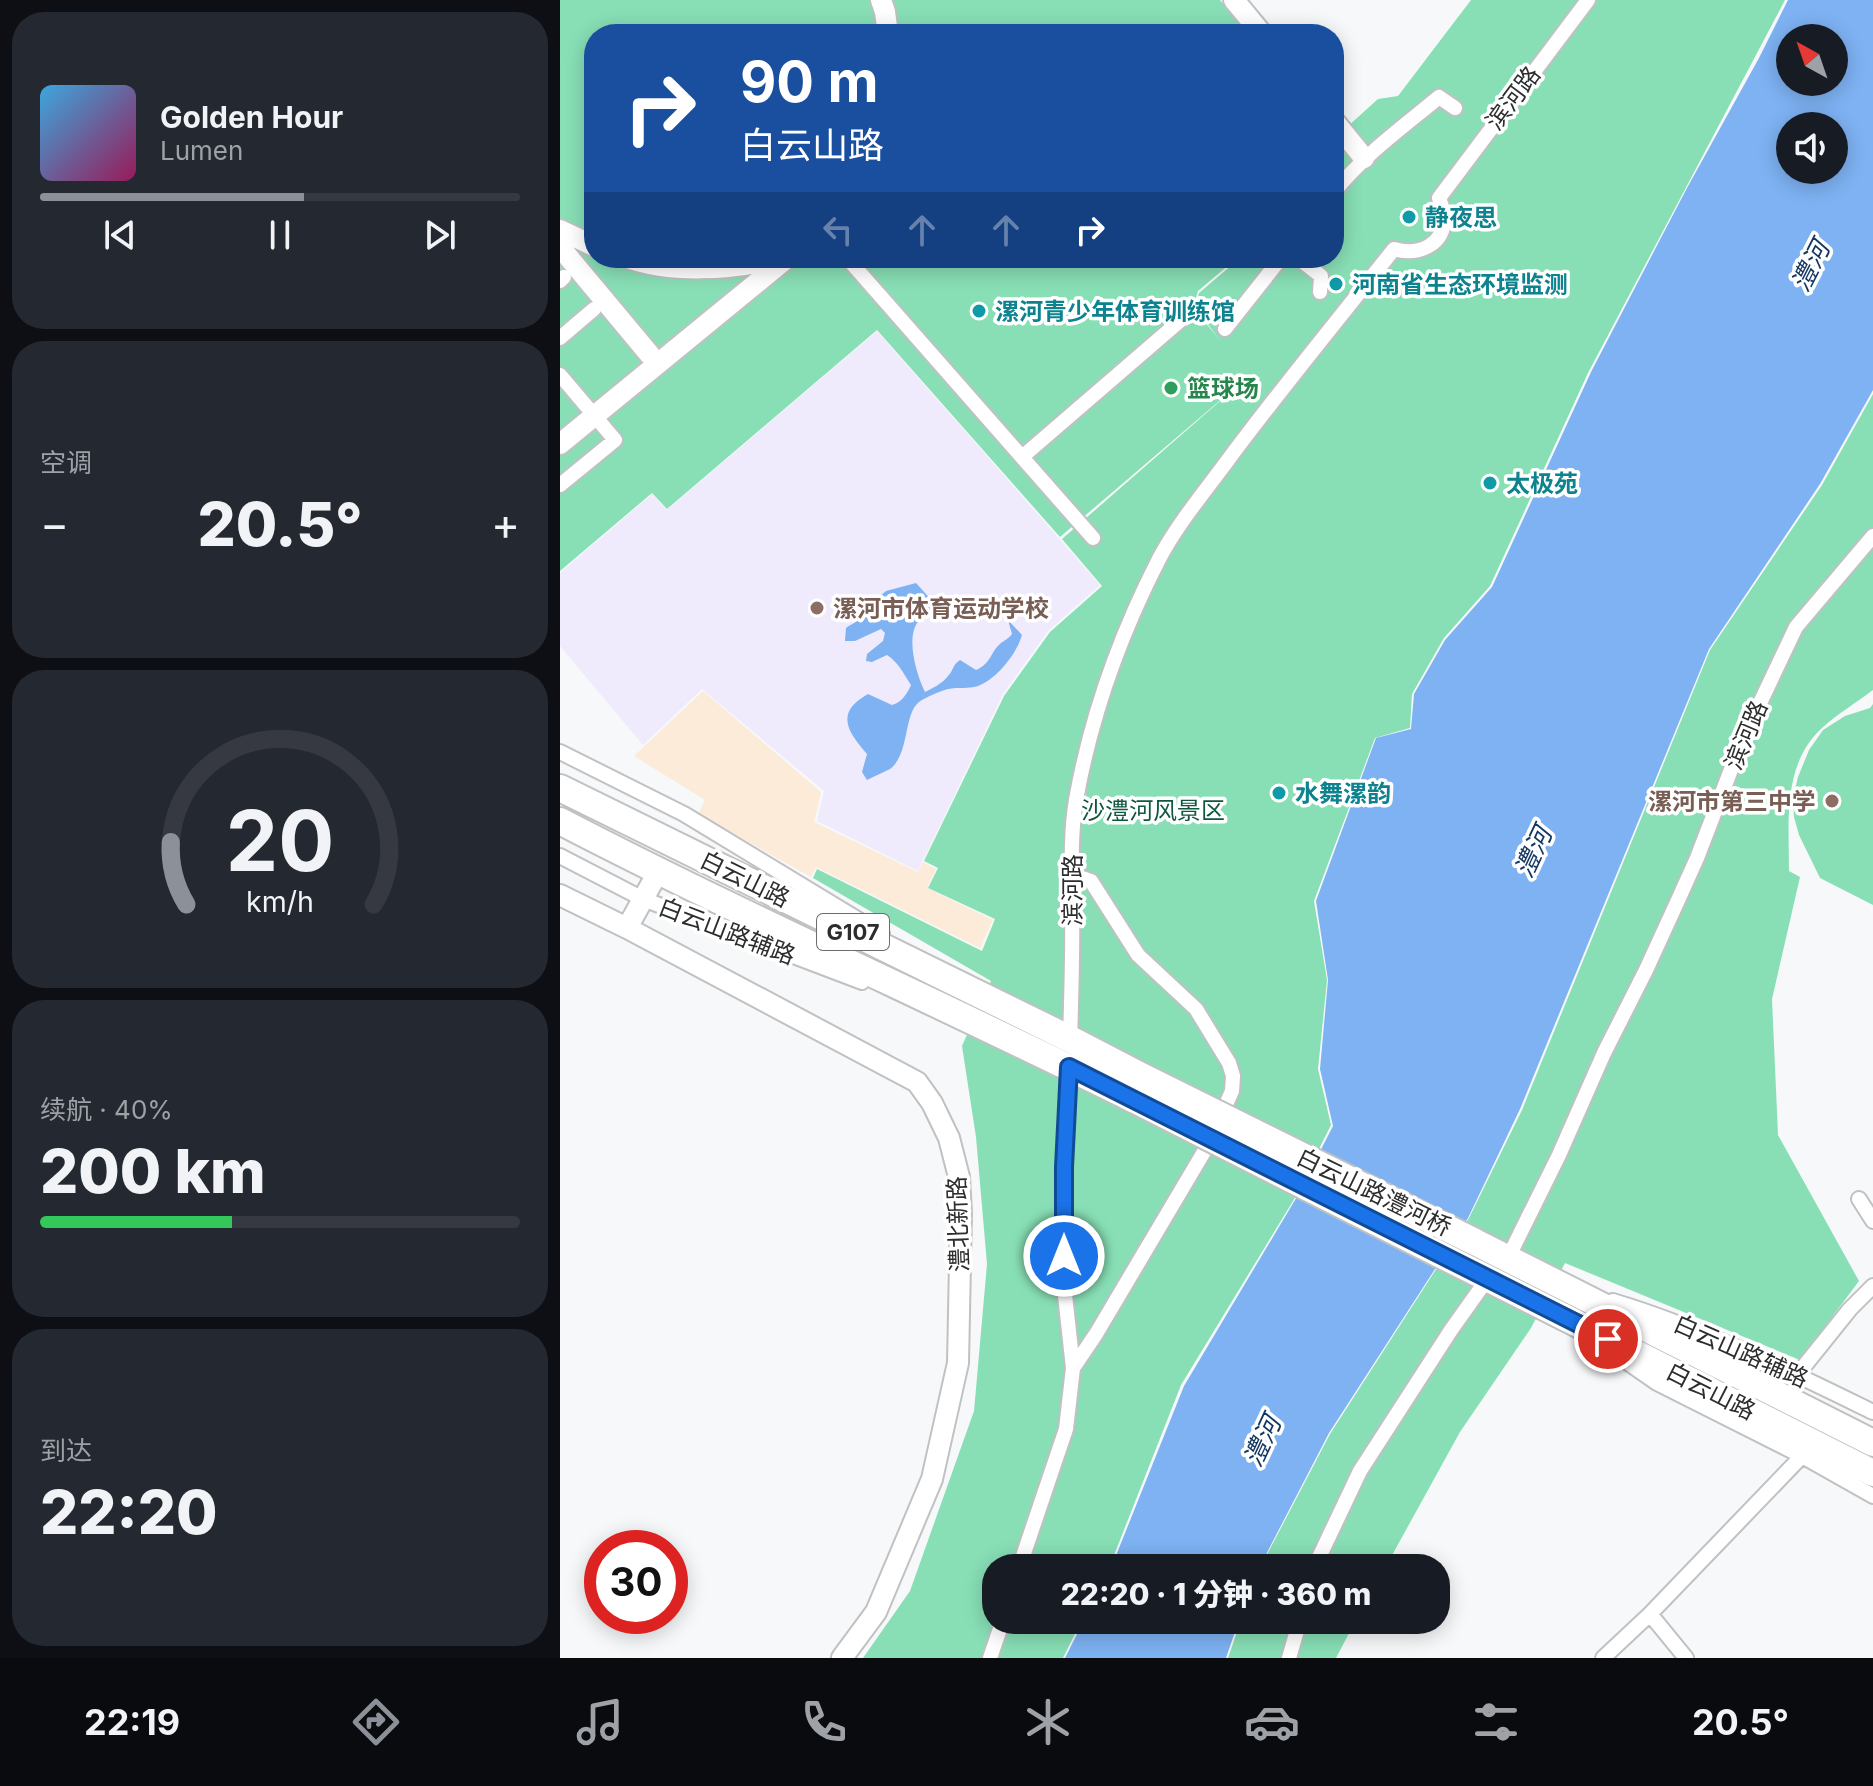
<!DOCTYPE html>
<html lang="zh">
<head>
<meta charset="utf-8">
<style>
	:root { --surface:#171b24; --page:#242831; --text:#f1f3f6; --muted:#9ea1a6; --line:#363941; --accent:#8c9099 }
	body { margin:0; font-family:Inter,"Noto Sans SC",sans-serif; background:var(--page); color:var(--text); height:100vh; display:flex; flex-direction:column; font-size:30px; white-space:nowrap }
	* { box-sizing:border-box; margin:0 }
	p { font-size:26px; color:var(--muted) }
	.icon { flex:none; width:44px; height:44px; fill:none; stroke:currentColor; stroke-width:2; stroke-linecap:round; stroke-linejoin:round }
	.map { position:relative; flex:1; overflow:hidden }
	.drawer { display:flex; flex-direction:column; gap:12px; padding:12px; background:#0d0f14; width:560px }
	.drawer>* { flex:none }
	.guide { position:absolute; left:24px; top:24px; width:760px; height:244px; border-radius:32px; box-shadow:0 4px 20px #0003; background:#1a4fa0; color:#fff; overflow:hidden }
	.needle { width:52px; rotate:320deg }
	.buttons { position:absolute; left:1216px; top:24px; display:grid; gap:16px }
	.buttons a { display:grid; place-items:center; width:72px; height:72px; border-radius:50%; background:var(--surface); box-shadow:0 4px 20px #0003; font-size:40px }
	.speed { position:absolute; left:24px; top:1530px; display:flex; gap:16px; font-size:40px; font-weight:700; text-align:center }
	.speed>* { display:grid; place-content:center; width:104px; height:104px; border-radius:50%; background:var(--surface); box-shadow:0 4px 20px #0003; line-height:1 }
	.speed .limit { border:12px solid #d22; background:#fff; color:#111 }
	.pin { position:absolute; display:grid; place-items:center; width:68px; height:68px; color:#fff; margin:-34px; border:4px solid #fff; border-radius:50%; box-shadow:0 2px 8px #0007 }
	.me { position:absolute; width:88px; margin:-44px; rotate:0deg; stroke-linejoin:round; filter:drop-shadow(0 0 6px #0008) }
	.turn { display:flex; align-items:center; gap:28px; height:168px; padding:0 24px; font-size:36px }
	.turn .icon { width:104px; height:104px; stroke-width:2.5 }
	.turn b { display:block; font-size:56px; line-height:68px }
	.lanes { display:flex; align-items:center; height:76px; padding:0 24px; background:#0003; justify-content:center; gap:40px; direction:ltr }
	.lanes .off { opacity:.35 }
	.big { font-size:60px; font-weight:800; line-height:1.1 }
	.drawer .tile { flex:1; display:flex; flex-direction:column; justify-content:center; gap:12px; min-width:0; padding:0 28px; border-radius:32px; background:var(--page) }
	.drawer .dial { align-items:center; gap:0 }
	.dial svg { height:208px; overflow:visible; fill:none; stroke:var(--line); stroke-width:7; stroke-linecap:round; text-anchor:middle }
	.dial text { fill:var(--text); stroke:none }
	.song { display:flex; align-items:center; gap:24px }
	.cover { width:96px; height:96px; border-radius:12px; background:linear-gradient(135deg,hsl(200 70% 55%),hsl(330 70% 35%)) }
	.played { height:8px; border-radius:4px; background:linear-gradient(90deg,var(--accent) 55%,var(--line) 55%) }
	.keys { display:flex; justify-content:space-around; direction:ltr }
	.heat { display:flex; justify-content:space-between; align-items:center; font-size:44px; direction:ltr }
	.charge { height:12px; border-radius:6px; background:linear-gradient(90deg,#34c759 40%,var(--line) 0) }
	.trip { position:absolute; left:422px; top:1554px; width:468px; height:80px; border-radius:32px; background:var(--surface); box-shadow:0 4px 20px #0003; font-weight:800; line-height:80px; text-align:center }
	.tabs { display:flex; height:128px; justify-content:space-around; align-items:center; background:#090b0e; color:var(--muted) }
	.tabs .icon { width:56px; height:56px }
	.tabs .current { color:var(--accent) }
	.tabs b { font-size:36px; color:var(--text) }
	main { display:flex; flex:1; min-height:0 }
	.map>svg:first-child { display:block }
	.commercial { fill:#fcebd9 }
	.education { fill:#efebfc }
	.green { fill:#88dfb6 }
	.water { fill:#7eb2f3; fill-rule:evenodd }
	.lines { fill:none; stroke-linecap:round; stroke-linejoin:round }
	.street-casing { stroke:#c0c1c2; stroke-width:18 }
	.secondary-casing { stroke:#c0c1c2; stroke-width:24 }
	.highway-casing { stroke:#c0c1c2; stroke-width:30 }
	.street { stroke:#fff; stroke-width:14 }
	.secondary { stroke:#fff; stroke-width:20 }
	.highway { stroke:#fff; stroke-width:26 }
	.highway-bridge-casing { stroke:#c0c1c2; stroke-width:30; stroke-linecap:butt }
	.highway-bridge { stroke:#fff; stroke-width:26 }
	.route-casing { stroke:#114b97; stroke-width:20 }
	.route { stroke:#1a73e8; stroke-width:14 }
	.culture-dot { fill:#0f9aa8; stroke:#fff; stroke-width:3 }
	.leisure-dot { fill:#2e9e5b; stroke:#fff; stroke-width:3 }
	.education-dot { fill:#8d6e63; stroke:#fff; stroke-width:3 }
	.labels { text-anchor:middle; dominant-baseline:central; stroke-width:7; stroke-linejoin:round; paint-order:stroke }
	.shield { fill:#fff; stroke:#6b6c6c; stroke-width:2 }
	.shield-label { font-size:22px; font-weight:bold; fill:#2c2d2d }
	.street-label { font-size:24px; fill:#2c2d2d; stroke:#fff }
	.culture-label { font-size:24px; font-weight:bold; fill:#0d838f; stroke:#fff; text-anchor:start }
	.leisure-label { font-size:24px; font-weight:bold; fill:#27864d; stroke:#fff; text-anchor:start }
	.education-label { font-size:24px; font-weight:bold; fill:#785e54; stroke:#fff; text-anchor:start }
	.park-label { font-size:24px; fill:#0e593d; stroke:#fff }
	.water-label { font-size:26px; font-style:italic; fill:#12365f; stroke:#fff }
</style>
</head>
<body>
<main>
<section class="drawer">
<div class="tile">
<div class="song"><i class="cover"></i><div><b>Golden Hour</b><p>Lumen</p></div></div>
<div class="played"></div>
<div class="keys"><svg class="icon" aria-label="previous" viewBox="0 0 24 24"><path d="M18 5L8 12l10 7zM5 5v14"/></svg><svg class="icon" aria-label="pause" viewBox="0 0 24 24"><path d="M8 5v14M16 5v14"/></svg><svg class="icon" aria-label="next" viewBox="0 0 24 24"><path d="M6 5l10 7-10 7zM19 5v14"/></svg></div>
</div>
<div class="tile"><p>空调</p>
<div class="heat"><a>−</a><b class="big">20.5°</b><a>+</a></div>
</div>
<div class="tile dial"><svg viewBox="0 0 100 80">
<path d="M14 69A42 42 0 1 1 86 69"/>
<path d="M14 69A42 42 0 0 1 8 45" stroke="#8c9099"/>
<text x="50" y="56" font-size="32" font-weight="700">20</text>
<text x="50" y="72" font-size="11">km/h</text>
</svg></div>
<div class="tile"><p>续航 · 40%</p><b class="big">200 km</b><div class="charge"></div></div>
<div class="tile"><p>到达</p><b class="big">22:20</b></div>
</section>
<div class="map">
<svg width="1313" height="1658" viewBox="0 0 1313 1658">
	<rect width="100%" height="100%" fill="#f7f8f9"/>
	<path class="commercial" d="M143 691 261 792 254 822 358 872 363 862 376 869 367 888 433 920 420 948 256 867 251 877 138 814 145 800 74 756Z"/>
	<path class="education" d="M317 331 540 585 489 630 443 694 358 871 257 821 264 791 142 689 83 745 0 646V573L92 494 107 510Z"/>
	<path class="green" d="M0 0H660L688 34H34V258H677L638 291 633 308 660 340 635 308 639 293 680 258H774V151L776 137 818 99 838 96 911 0H1225L1028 373 930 586 884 638 852 694 850 728 815 738 754 901 767 980 758 1069 771 1125 733 1201 621 1385 549 1568H436V1620H522L503 1658H303L350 1591 414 1411 427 1264 416 1137 402 1046 431 981 253 878 257 869 422 951 435 919 368 888 378 868 364 861 444 696 490 632 542 586 502 539 691 374 500 537 317 330 107 509 92 493 0 571Z
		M1313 394V690C1296 703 1277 714 1262 728 1222 765 1229 821 1229 871L1240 877 1212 999 1218 1135 1299 1281 1240 1360 1005 1263 971 1328 900 1432 825 1568H700L770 1434 909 1218 962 1110 1150 650 1262 485Z
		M1313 704V905L1260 878 1239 835 1234 817 1233 798 1238 777 1249 750 1263 730 1285 716 1310 708Z
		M681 1620H796L776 1658H668Z"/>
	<path class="water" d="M1228 0H1313V390L1260 484 1149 649 960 1109 908 1218 769 1433 699 1568H551L624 1386 735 1200 773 1126 760 1069 768 980 756 901 816 738 851 729 854 694 885 640 932 587 1031 372 1127 188 1199 58ZM1230 38H1274V82H1230ZM1230 126H1274V170H1230Z
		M356 583 375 604C369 611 362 617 357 623 346 640 357 676 365 692 373 688 383 683 388 676 394 670 392 665 400 660L416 670C432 663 430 652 441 643 445 640 449 638 452 634L448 620 462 635C457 653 437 679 418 686 408 689 398 687 388 689 380 691 366 697 359 702 343 715 350 754 330 769 323 773 314 776 307 780L302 772 307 754C288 732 274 713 308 694L332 705C342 702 347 694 351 685 343 673 339 663 327 655L312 662 306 661 307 654 323 641 325 633 321 629 295 641H285L286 628C299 619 317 613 320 596L326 591Z
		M524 1620H679L666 1658H505Z"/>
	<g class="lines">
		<g class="street-casing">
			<path id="street" d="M774 192C804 155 843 127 879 97L895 108
				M287 258 533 538
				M738 258 761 276 760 292
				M0 281 4 277
				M665 329 721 258
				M0 338 34 309
				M0 375 55 440 0 485
				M462 457 629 313
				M0 752 124 814 322 934
				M0 856 83 899 302 982
				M511 874 531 881 578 955 636 1009 669 1063 673 1076 672 1091 648 1145 536 1334 513 1368
				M510 1043C511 998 513 953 512 909 512 872 510 836 516 800 531 716 560 635 599 559 617 525 642 495 665 464 719 391 777 321 834 249 858 256 886 245 884 216 884 210 881 204 879 198L1028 0
				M1299 1199 1313 1221
				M948 1258 999 1155 1044 1053 1086 970 1119 898 1137 858 1182 741 1236 627 1313 536
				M1053 1301C1143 1328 1229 1371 1313 1412
				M1061 1358 1097 1383 1242 1456 1313 1496
				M1237 1375 1290 1309 1313 1286
				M459 1568 506 1429 513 1368 504 1286V1167L509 1064
				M754 1568 800 1471 891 1330 928 1278
				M1090 1614 1126 1658
				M430 1658 443 1620
				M729 1658 740 1620
				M1043 1658 1090 1614 1242 1456"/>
		</g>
		<g class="secondary-casing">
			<path id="secondary" d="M321 0 325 12 328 34
				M674 0 702 34
				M774 121 804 158
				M0 230 34 246
				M0 247 90 355
				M68 258C111 273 167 270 211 260
				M0 444 227 258
				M0 895 67 928 357 1082 372 1103 389 1138 399 1177 401 1213 398 1363 372 1479 316 1612 282 1658
				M67 928 98 872"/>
		</g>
		<g class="highway-casing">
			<path id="highway" d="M0 788 510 1039 585 1078
				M0 821C189 919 384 1005 575 1100
				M913 1241 1313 1443
				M903 1266 1313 1473"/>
		</g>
		<use href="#street" class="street"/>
		<use href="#secondary" class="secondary"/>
		<use href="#highway" class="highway"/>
		<g class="highway-bridge-casing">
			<path id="highway-bridge" d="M585 1078 913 1241
				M575 1100 903 1266"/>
		</g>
		<use href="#highway-bridge" class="highway-bridge"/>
	</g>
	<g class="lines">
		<g class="route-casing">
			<path id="route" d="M504 1256V1167L509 1067 1048 1339"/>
		</g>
		<use href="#route" class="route"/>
	</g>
	<g class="culture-dot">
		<circle cx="849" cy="217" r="8"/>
		<circle cx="776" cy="284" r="8"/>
		<circle cx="419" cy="311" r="8"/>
		<circle cx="930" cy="483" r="8"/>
		<circle cx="719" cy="793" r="8"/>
	</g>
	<circle class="leisure-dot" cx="611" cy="388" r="8"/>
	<g class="education-dot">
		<circle cx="257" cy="608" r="8"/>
		<circle cx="1272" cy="801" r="8"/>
	</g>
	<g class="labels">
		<rect class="shield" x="257" y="914" width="72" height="36" rx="6"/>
		<g class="shield-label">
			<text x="293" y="932">G107</text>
		</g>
		<g class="street-label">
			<text transform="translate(953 98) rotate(-53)">滨河路</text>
			<text transform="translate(1186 735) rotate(-67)">滨河路</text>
			<text transform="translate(185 879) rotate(26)">白云山路</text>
			<text transform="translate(512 890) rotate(-90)">滨河路</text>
			<text transform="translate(167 931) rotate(21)">白云山路辅路</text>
			<text transform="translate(814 1192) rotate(26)">白云山路澧河桥</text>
			<text transform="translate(398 1224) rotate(-92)">澧北新路</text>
			<text transform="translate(1181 1351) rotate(24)">白云山路辅路</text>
			<text transform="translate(1151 1391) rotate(27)">白云山路</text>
		</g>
		<g class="culture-label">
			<text x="865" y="217">静夜思</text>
			<text x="792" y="284">河南省生态环境监测</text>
			<text x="435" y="311">漯河青少年体育训练馆</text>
			<text x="946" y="483">太极苑</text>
			<text x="735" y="793">水舞漯韵</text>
		</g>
		<g class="leisure-label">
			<text x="627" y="388">篮球场</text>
		</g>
		<g class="education-label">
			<text x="273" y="608">漯河市体育运动学校</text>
			<text x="1256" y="801" text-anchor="end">漯河市第三中学</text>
		</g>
		<g class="park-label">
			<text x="593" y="810">沙澧河风景区</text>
		</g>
		<g class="water-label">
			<text transform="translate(1250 266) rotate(-63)">澧河</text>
			<text transform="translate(973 852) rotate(-65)">澧河</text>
			<text transform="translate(702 1441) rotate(-65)">澧河</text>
		</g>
	</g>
</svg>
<div class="buttons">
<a><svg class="needle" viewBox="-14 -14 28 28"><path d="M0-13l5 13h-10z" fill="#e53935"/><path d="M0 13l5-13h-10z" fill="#9ea1a6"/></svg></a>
<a><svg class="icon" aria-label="sound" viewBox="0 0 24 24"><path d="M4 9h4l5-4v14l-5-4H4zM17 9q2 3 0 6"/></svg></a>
</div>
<div class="speed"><div class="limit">30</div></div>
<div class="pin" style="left:1048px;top:1339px;background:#d93025"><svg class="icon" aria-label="arrive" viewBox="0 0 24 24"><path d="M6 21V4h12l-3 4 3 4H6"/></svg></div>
<svg class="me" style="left:504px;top:1256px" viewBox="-20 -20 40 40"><circle r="17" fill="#1a73e8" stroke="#fff" stroke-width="3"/><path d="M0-11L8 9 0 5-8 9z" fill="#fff"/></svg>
<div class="trip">22:20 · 1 分钟 · 360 m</div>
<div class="guide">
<div class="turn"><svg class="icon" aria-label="right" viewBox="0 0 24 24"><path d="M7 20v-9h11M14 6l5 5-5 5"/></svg><div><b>90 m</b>白云山路</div></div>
<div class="lanes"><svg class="icon off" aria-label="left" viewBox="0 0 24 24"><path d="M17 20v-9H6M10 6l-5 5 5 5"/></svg><svg class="icon off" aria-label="ahead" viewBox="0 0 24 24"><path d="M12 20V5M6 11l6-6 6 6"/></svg><svg class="icon off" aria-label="ahead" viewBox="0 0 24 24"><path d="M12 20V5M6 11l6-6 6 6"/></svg><svg class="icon" aria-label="right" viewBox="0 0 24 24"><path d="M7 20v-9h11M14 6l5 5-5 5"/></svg></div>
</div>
</div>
</main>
<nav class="tabs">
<b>22:19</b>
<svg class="icon current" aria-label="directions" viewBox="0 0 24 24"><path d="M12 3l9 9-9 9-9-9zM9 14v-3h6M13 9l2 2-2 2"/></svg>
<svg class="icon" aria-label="music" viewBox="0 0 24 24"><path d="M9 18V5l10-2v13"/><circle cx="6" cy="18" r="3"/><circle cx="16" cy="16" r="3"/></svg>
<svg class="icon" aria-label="phone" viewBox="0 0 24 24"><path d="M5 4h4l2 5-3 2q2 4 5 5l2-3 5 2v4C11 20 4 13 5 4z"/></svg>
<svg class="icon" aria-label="climate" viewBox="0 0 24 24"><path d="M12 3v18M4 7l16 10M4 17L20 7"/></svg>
<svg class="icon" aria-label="car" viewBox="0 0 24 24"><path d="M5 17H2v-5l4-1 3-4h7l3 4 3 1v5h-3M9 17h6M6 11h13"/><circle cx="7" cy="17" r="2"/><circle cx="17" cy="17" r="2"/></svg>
<svg class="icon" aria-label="filters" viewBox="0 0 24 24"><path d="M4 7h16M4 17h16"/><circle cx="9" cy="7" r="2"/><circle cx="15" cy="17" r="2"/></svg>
<b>20.5°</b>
</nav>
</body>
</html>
